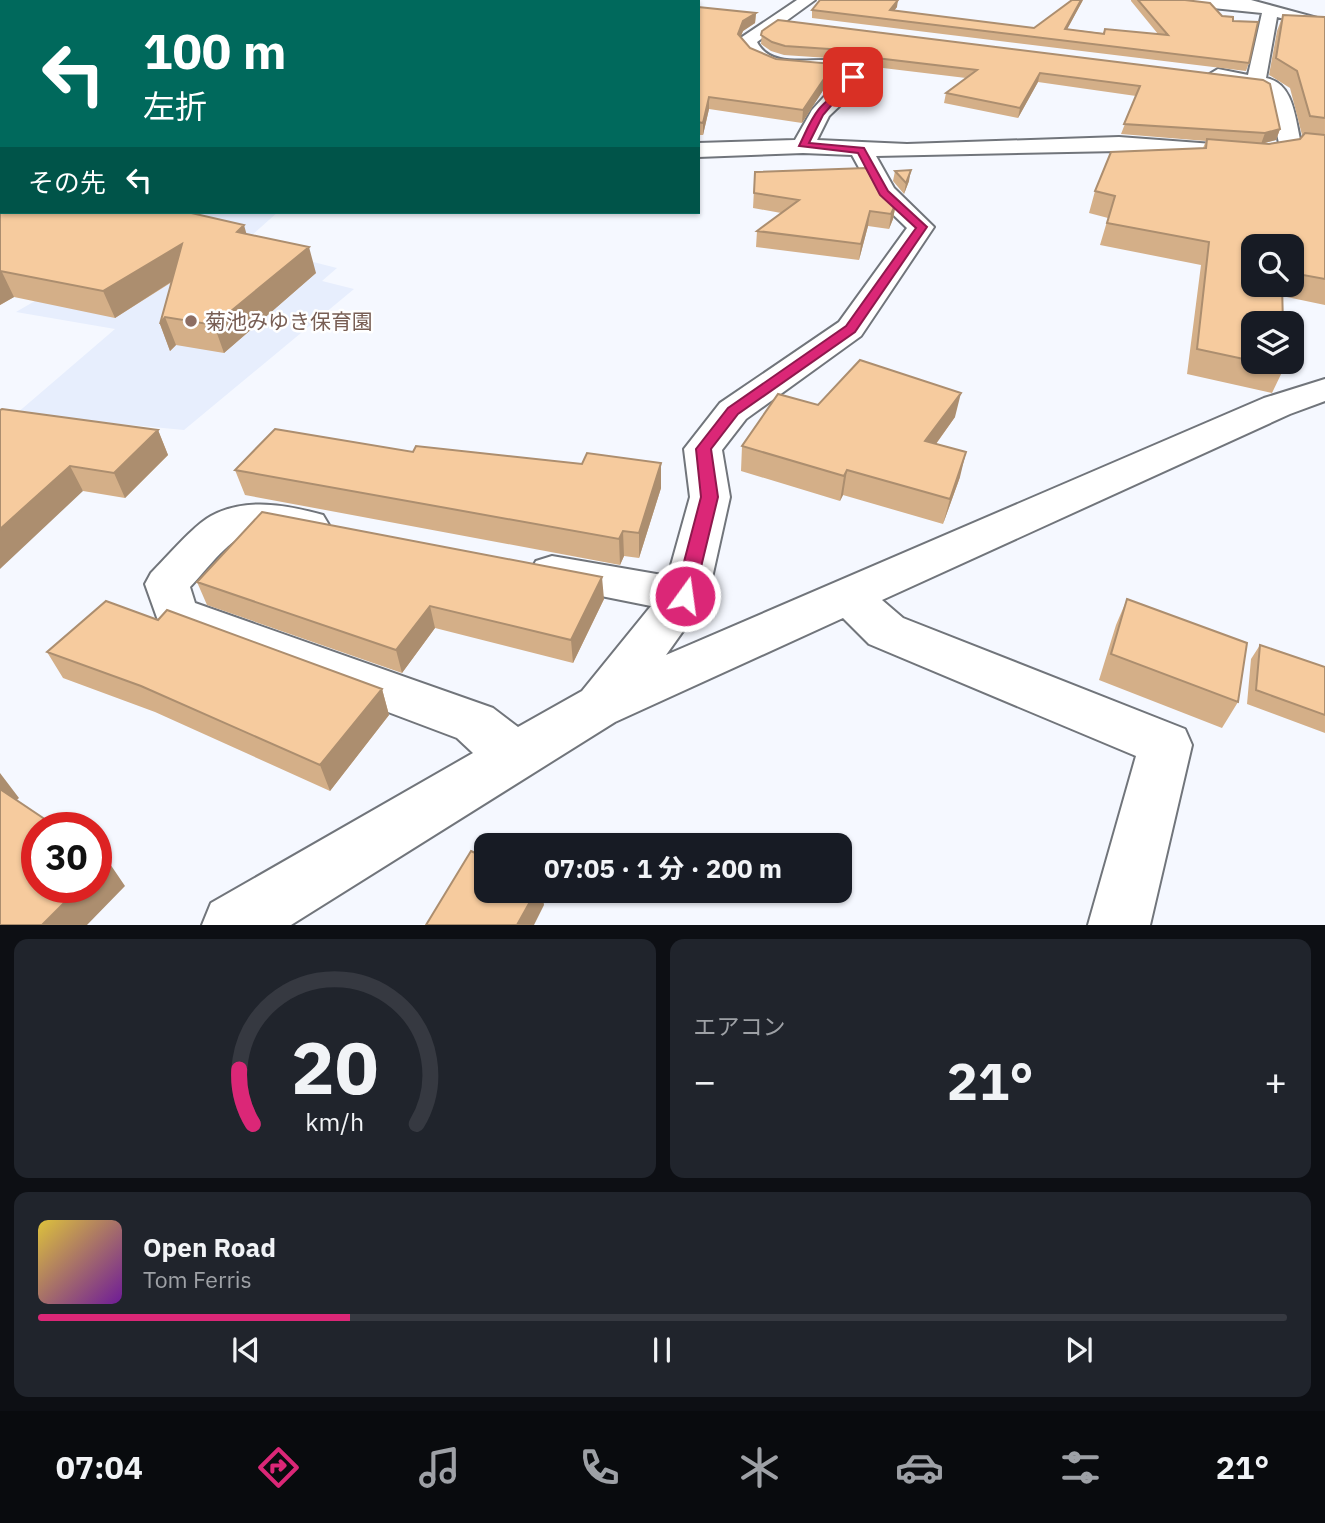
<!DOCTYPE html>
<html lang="ja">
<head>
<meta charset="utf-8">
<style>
	:root { --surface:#171b24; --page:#20242c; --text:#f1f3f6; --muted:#9ea1a6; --line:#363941; --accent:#db2777 }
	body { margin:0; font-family:"IBM Plex Sans","Noto Sans JP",sans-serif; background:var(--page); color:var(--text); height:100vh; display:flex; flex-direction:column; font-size:26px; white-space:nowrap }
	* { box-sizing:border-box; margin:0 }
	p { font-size:23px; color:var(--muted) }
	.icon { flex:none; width:38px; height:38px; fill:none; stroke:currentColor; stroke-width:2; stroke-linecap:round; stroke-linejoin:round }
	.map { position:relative; height:925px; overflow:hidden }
	.sheet { display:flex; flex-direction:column; gap:14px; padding:14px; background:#0d0f14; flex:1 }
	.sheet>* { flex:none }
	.top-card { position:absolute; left:0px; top:0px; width:700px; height:214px; box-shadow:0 2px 5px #0004; background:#00695c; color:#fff; overflow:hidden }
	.buttons { position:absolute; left:1241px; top:234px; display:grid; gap:14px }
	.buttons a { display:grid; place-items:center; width:63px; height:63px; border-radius:14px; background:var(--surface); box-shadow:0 2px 5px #0004; font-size:35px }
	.speed { position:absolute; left:21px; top:812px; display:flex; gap:14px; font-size:35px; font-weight:700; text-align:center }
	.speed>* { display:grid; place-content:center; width:91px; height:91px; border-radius:50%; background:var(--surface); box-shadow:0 2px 5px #0004; line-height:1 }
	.speed .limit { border:10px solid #d22; background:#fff; color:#111 }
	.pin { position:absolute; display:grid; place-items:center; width:60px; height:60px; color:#fff; margin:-30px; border-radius:14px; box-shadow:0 4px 10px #0006 }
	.me { position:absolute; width:77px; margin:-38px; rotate:14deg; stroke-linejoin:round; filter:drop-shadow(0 0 5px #0008) }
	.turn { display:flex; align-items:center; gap:24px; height:147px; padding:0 28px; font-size:32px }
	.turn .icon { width:91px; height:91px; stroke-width:2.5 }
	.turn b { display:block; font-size:49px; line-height:60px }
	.then { display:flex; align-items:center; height:66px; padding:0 28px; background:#0003; gap:14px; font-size:26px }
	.big { font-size:52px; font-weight:700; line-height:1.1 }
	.sheet .widget { flex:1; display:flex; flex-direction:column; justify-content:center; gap:10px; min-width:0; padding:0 24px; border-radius:14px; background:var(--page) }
	.sheet .dial { align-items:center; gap:0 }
	.dial svg { height:182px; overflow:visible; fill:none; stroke:var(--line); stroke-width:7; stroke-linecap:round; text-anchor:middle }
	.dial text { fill:var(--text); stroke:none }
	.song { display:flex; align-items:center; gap:21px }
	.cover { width:84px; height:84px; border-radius:10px; background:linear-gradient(135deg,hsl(50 70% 55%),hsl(280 70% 35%)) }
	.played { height:7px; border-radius:4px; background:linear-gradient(90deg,var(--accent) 25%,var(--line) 25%) }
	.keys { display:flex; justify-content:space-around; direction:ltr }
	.heat { display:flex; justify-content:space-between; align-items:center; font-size:38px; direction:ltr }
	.sheet .tiles { flex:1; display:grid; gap:14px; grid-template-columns:1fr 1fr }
	.widget:last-child { grid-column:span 2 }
	.trip { position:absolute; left:474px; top:833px; width:378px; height:70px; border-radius:14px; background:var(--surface); box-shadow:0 2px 5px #0004; font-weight:700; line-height:70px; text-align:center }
	.menu { display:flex; height:112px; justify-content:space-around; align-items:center; background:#090b0e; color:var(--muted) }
	.menu .icon { width:49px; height:49px }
	.menu .active { color:var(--accent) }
	.menu b { font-size:32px; color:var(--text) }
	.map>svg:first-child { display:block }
	.built { fill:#e7eefd }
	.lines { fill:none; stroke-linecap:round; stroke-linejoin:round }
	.street-casing { stroke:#71757b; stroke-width:4 }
	.street { fill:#fff; fill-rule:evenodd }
	.wall { fill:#d4af88; fill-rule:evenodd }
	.shaded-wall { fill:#ac8e6f }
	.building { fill:#f6cb9e; stroke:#ac8e6f; stroke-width:2 }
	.route { fill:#db2777; stroke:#8e194d; stroke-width:2 }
	.education-dot { fill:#8d6e63; stroke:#fff; stroke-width:2.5 }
	.labels { text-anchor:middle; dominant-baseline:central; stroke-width:5; stroke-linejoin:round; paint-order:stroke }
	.education-label { font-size:21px; fill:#785e54; stroke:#fff; text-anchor:start }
</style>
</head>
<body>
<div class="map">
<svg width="1325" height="925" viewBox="0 0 1325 925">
	<rect width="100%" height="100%" fill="#f5f8ff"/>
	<path class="built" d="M13 212H278L242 244 337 268 322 281 354 289 184 430 16 414 115 329 16 312 88 270 0 217Z"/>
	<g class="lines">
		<g class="street-casing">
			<path id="street" d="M36 0H57L34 2Z
				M797 0H815L757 42C777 80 840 43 863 73L852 94 829 116 817 140 907 144 1119 137 1240 146 1248 148 1252 153 1248 158 1240 160 1119 151 876 156 894 188 934 227 861 336 746 419 722 450 730 497 708 596 666 655 1264 398 1325 379V401L1290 414 882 600 903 618 1185 729 1192 745 1150 925H1088L1136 756 869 644 843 618 615 722 291 925H202L211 903 473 753 457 738 160 626 145 584 151 573C166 558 194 525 211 516 246 497 287 505 323 515L329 525 323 535C301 541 285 530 263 530 233 530 209 568 190 587L195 603 493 708 518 727 582 691 651 606 536 583 530 572 536 561 552 556 668 576 690 497 684 449 720 403 839 322 907 228 875 197 852 155 803 153 698 157V143L795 140 812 110 844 75 840 73C806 72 757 77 739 41L742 37Z
				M1175 0H1251L1325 20V30L1277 17 1266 78C1294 83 1295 119 1301 143L1298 148 1290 150 1279 143 1267 90 1211 79 1208 75 1218 69 1248 75 1262 13 1183 5Z
				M2 7V17L0 18V8Z
				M2 77V89L0 90V78Z
				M0 131H2V145H0Z"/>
		</g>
		<use href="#street" class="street"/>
	</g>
	<path class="wall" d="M193 0H662L659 2H194Z
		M1083 0 1067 29 1103 33 1105 29 1158 34 1131 1V0H1185L1233 21 1249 63 1246 71 812 18V10L897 7 894 11 1034 28Z
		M698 7 756 13 755 23 743 31 740 37 750 48 776 59 833 75 802 123 709 109 703 135H698Z
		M1283 15 1325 17V305L1282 296 1253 324V362H1284V368L1272 393 1187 374 1201 265 1100 245 1108 218 1089 213 1095 191 1203 148 1206 141 1121 134 1136 96 1038 82 1018 118 944 103 946 93 966 78 858 65 843 59 784 55 771 51 761 44 762 31 1263 80 1280 129 1276 140 1264 143 1269 144 1300 139 1304 135H1302L1290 88 1269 75 1277 31ZM1292 247V285H1253Z
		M0 165H2V212L247 234 316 273 224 353 176 345 170 351 160 324 172 282 115 318 14 297 0 305Z
		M895 171 909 181 904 194 893 181Z
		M755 172 896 203 893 219 889 229 868 226 859 260 756 247 757 231 781 213 753 208Z
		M818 405 955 417 936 444 960 477 943 524 843 495 840 501 741 471 742 446Z
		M0 410 158 430 168 455 125 498 83 491Z
		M413 452 582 464 661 463V488L639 558 624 556 620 565 245 495 235 470Z
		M197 582 604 599 573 663 435 628 402 673 207 605Z
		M1127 599 1238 702 1222 728 1099 680 1116 625Z
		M158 620 382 689 389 715 330 791 155 712 63 678 47 652Z
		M1260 645 1325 667V733L1247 704 1251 659Z"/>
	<path class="shaded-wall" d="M649 0H662L659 2H647Z
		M898 0 897 7 888 18 890 10Z
		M1081 0H1083L1063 37 1065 29Z
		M756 13 755 23 743 31 738 45V34L743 21Z
		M834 64 833 75 802 123 803 110Z
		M1040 73 1038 82 1018 118 1020 108Z
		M709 97V109L703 135V123Z
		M1280 129 1276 140 1261 144 1265 133Z
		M911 170 909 181 904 194 906 183Z
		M896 203 893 219 889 229 891 214Z
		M870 211 868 226 859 260 861 244Z
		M244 225 251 250 237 232Z
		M182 244 191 269 115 318 103 291Z
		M309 247 316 273 224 353 214 325Z
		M1 270 14 297 0 305V271Z
		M165 317 176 345 170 351 160 324Z
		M961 393 955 417 920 466 925 441Z
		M158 430 168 455 125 498 114 473Z
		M966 452 960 477 943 524 950 499Z
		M661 463V488L639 558V533Z
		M70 466 83 491 0 569V529Z
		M847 470 843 495 840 501 844 476Z
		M623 531 624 556 620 565 619 539Z
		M602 577 604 599 573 663 571 640Z
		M430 606 435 628 402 673 396 650Z
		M382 689 389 715 330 791 320 765Z
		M0 773 19 798 9 807 0 795Z
		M108 861 125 886 87 925H42L80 887H96V872Z
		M536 891H542L544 905 534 925H517Z"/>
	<path class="building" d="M218 0H649L647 2H241Z
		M820 0H898L890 10 1034 28 1072 0H1081L1065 29 1104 34 1105 29 1168 35 1138 0H1185L1210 3 1222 16 1233 17V21L1258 22 1249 63 812 10Z
		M698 7 756 13 743 21 738 34 750 48 776 59 834 64 803 110 709 97 703 123 698 122Z
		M1283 15 1325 17V118L1310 116 1297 71 1276 58Z
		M778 20 1263 80 1270 84 1280 129 1265 133 1124 124 1140 86 1040 73 1020 108 946 93 977 70 859 56 844 50 785 46 772 42 761 35 762 31Z
		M1305 133 1325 135V279L1292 273V247H1253V285H1282L1283 324H1253V361L1197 349 1209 242 1107 223 1115 196 1095 191 1111 152 1206 148 1207 139 1269 144 1300 139Z
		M0 165H2V186H0Z
		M866 168 875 184 896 203 891 214 870 211 861 244 757 231 799 200 754 193 755 172Z
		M911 170 906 183 895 171Z
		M2 199V212H187L244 225 237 232 309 247 214 325 165 317 160 324 182 244 103 291 0 271V200Z
		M860 360 961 393 925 441 966 452 950 499 847 470 844 476 742 446 778 394 818 405Z
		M1258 362H1284V368Z
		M2 409 158 430 114 473 70 466 0 529V410Z
		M275 429 413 452 416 446 582 464 587 453 661 463 639 533 623 531 619 539 235 470Z
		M262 512 602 577 571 640 430 606 396 650 197 582Z
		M1127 599 1247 643 1238 702 1111 654Z
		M106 601 158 620 167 610 382 689 320 765 141 686 47 652Z
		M1260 645 1325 667V715L1256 690Z
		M0 789 58 828H37V887H80L42 925H0Z
		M471 851 486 858V891H536L517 925H426Z
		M96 853 108 861 96 872Z"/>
	<path class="route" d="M850 76 857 77 851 91 835 101 823 115 809 143 864 148 888 191 927 227 855 332 738 414 711 449 718 497 694 596 691 601H678L675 596 701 497 696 449 728 408 846 326 916 228 880 195 858 153 799 146C805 134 810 120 819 109 830 96 843 91 850 76Z"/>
	<circle class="education-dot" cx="191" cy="321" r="7"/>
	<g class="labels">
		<g class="education-label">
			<text x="205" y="321">菊池みゆき保育園</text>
		</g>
	</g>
</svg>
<div class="buttons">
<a><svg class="icon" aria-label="search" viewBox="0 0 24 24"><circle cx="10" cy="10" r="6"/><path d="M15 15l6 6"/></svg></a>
<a><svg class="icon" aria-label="layers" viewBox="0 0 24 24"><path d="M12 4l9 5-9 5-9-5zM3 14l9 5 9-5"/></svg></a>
</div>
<div class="speed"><div class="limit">30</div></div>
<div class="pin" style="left:853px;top:77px;background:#d93025"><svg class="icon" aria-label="arrive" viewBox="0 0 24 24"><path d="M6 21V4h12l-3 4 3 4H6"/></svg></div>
<svg class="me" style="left:685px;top:596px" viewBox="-20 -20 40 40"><circle r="17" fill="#db2777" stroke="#fff" stroke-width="3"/><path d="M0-11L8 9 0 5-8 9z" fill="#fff"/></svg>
<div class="trip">07:05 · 1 分 · 200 m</div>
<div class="top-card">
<div class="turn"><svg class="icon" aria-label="left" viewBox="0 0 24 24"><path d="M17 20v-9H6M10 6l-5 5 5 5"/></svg><div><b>100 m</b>左折</div></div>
<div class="then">その先<svg class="icon" aria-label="left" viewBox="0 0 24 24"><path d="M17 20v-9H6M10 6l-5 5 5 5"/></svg></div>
</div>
</div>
<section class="sheet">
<div class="tiles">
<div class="widget dial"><svg viewBox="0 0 100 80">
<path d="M14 69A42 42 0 1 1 86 69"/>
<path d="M14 69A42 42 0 0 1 8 45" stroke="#db2777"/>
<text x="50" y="56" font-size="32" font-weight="700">20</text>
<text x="50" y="72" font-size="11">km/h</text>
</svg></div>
<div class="widget"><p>エアコン</p>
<div class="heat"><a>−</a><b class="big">21°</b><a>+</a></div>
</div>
<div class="widget">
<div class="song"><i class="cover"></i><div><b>Open Road</b><p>Tom Ferris</p></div></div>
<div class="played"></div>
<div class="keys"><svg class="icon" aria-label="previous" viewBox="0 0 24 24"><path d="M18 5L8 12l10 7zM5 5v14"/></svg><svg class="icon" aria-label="pause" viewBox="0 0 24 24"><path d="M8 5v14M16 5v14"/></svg><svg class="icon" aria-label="next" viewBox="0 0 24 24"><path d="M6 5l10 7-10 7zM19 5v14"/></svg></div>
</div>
</div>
</section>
<nav class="menu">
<b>07:04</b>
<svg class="icon active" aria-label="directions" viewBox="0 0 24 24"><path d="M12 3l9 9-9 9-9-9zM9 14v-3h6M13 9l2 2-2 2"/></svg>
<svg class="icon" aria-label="music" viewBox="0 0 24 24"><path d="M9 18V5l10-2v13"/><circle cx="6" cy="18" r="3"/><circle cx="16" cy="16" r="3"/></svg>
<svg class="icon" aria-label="phone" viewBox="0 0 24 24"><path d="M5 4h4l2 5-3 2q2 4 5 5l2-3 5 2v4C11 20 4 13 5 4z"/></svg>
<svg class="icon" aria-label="climate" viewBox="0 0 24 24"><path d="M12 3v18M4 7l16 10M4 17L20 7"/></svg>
<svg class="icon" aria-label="car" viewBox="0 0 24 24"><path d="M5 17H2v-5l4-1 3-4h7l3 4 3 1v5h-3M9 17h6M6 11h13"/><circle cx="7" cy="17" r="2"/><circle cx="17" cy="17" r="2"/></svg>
<svg class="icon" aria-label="filters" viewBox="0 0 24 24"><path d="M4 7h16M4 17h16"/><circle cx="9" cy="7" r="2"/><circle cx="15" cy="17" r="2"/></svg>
<b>21°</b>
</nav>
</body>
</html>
